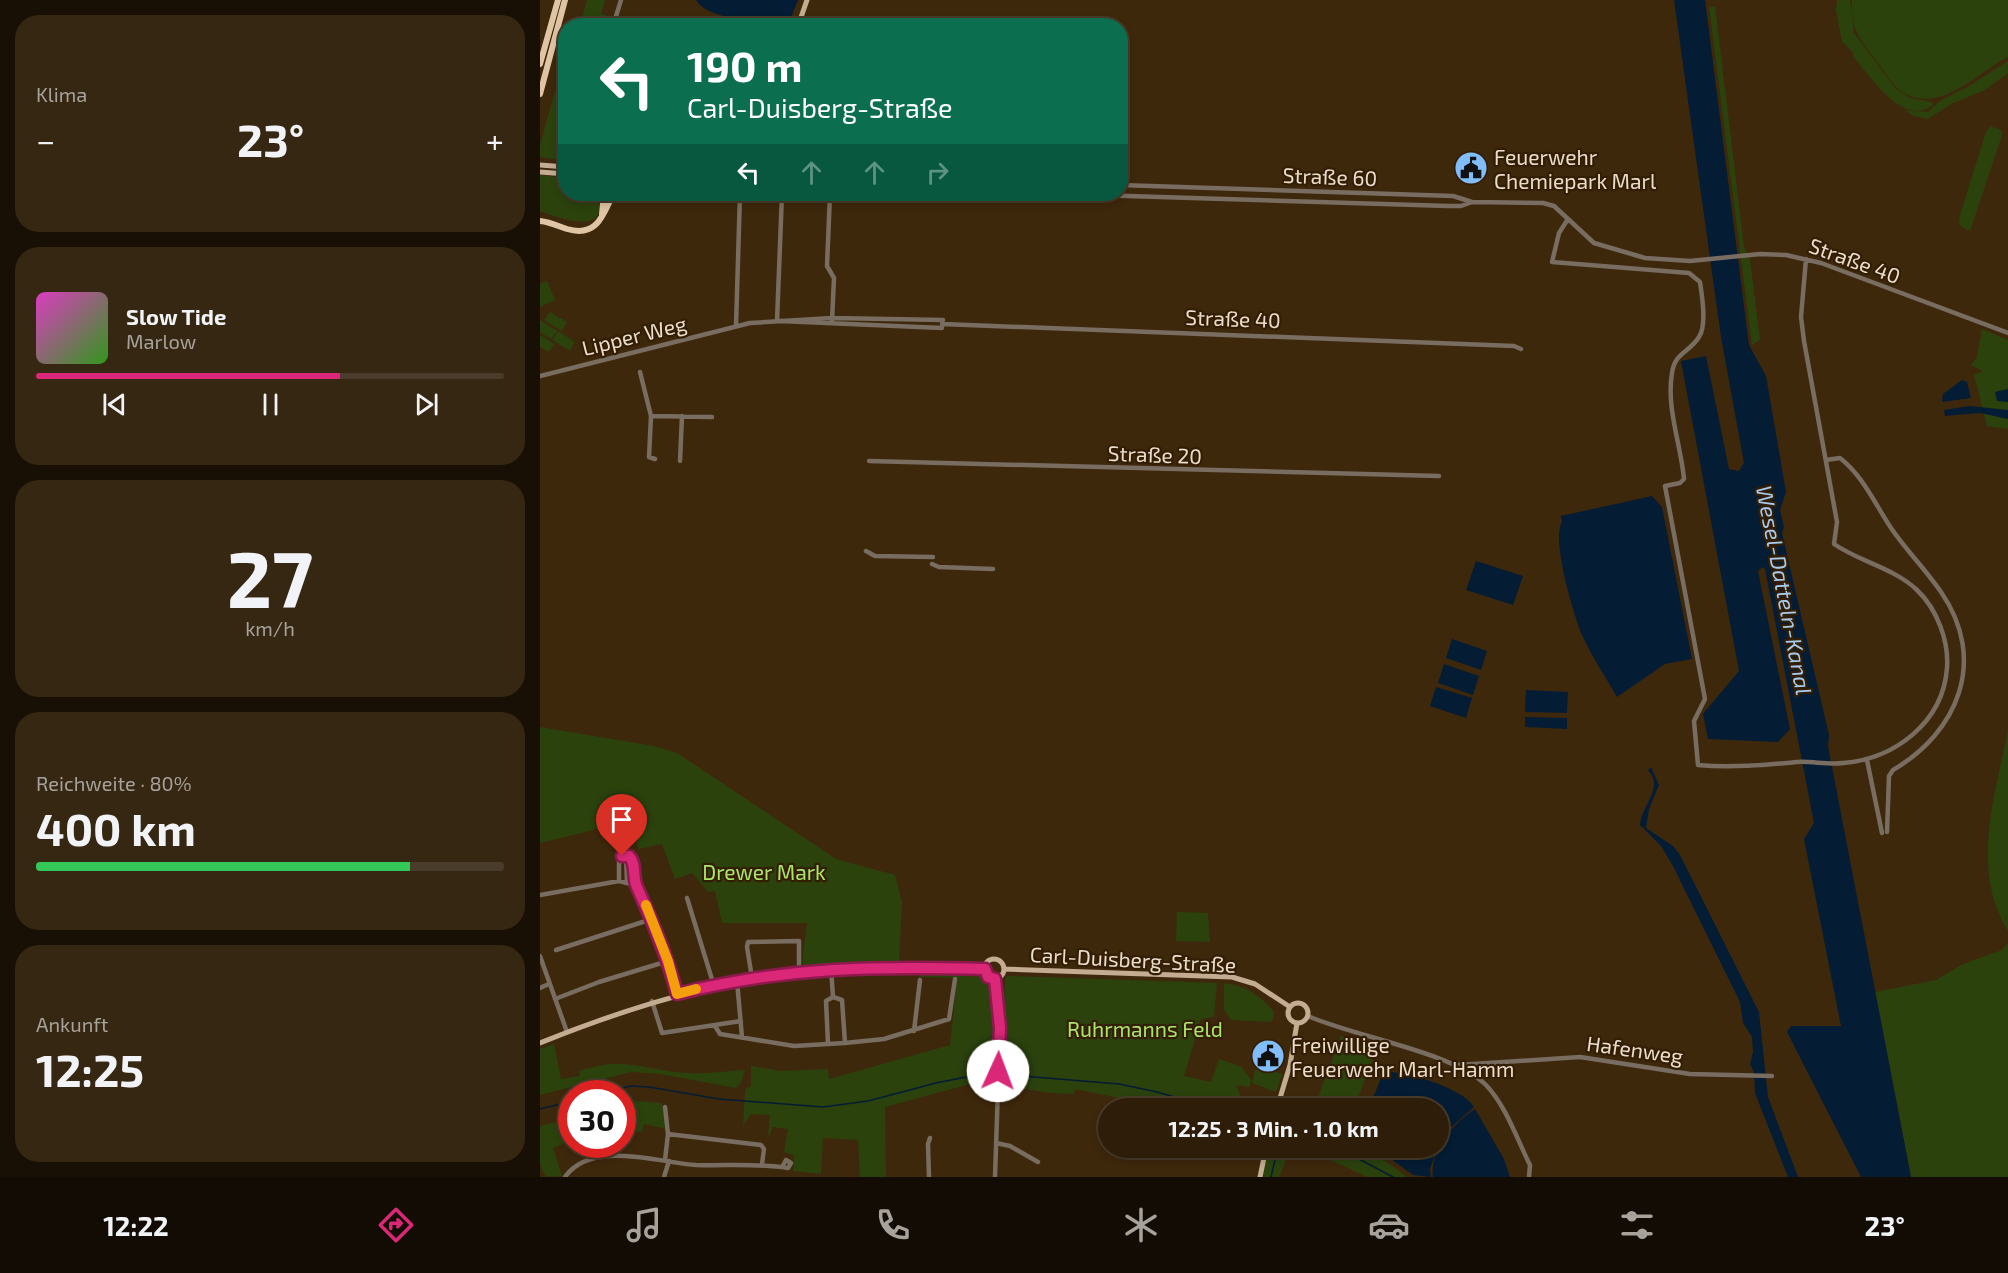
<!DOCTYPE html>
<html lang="de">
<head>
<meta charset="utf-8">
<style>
	:root { --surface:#2e1e09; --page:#362712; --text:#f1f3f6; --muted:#a7a29c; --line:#493c2a; --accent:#db2777 }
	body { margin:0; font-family:"Exo 2",sans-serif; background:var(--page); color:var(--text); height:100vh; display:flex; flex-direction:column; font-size:22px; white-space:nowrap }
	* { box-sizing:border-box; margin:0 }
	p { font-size:20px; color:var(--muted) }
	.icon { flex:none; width:33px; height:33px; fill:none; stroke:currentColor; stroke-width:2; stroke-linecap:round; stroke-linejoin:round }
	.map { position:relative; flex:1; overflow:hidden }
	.details { display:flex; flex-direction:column; gap:15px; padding:15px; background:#191005; width:540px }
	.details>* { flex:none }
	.top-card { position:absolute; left:18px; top:18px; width:570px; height:183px; border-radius:24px; box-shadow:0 3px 9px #0003,0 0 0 2px var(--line); background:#0b6e4f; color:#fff; overflow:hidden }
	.speed { position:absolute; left:18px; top:1080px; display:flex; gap:12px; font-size:30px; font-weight:700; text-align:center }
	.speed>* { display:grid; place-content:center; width:78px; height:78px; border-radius:50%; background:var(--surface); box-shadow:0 3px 9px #0003,0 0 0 2px var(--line); line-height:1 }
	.speed .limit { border:9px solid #d22; background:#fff; color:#111 }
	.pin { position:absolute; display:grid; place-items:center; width:51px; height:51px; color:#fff; margin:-62px -26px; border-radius:50% 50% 50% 0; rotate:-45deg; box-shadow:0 0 6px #0007 }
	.pin .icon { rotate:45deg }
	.me { position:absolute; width:66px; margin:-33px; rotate:2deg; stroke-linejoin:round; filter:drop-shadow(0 0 4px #0008) }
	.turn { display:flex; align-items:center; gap:21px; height:126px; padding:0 30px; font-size:27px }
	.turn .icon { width:78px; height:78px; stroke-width:2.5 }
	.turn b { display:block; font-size:42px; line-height:51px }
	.lanes { display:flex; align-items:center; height:57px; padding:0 30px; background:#0003; justify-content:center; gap:30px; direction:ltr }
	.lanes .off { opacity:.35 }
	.big { font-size:45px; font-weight:700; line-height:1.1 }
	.details .card { flex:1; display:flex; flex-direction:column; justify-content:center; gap:9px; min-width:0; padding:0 21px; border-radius:24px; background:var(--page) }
	.details .dial { align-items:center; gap:0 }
	.dial b { font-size:78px; line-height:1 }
	.song { display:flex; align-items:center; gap:18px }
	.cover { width:72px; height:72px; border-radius:9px; background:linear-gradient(135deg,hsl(310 70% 55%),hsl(110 70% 35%)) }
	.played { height:6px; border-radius:3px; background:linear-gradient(90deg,var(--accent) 65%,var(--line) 65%) }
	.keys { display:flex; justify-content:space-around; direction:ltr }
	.heat { display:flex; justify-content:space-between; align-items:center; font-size:33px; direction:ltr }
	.charge { height:9px; border-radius:4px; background:linear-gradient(90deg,#34c759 80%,var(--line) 0) }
	.trip { position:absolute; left:558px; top:1098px; width:351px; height:60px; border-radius:30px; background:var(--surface); box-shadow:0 3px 9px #0003,0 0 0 2px var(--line); font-weight:700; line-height:60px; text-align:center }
	.menu { display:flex; height:96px; justify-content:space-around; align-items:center; background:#120c04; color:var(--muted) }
	.menu .icon { width:42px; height:42px }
	.menu .active { color:var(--accent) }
	.menu b { font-size:27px; color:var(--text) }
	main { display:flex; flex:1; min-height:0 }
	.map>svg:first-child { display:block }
	.green { fill:#2b420d }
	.water { fill:#041c34 }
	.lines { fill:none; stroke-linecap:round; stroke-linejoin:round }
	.stream { stroke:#041c34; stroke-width:1.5 }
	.minor { stroke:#786d60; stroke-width:4.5 }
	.major { stroke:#c3ac92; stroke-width:5 }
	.highway { stroke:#e0c5a5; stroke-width:6 }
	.route-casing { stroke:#8e194d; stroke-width:15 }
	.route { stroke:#db2777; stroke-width:10 }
	.slow { stroke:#f59e0b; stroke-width:10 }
	.labels { text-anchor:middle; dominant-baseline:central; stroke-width:4.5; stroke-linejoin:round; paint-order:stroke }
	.poi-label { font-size:21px; fill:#ebddce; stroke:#331e03; text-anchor:start }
	.street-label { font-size:21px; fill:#ebddce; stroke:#331e03 }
	.park-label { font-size:21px; fill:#abe568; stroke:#331e03 }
	.water-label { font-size:22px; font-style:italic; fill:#a7ccf2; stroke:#331e03 }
</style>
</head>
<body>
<main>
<section class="details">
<div class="card"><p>Klima</p>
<div class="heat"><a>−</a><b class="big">23°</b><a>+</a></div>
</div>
<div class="card">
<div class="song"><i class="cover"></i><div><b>Slow Tide</b><p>Marlow</p></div></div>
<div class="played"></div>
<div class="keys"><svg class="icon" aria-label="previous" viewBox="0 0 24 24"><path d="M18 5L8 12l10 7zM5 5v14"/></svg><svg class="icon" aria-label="pause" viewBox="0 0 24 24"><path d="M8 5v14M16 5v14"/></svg><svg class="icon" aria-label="next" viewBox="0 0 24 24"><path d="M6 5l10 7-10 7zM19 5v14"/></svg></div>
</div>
<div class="card dial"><b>27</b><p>km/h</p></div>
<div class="card"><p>Reichweite · 80%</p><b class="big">400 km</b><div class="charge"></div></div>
<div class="card"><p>Ankunft</p><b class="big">12:25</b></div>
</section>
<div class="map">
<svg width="1468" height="1177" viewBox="0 0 1468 1177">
	<rect width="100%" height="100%" fill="#3e280c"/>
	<path class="green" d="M47 0H65L61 14 71 17 68 25H40Z
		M1297 0H1310L1314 33 1355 88 1370 98 1392 102 1393 105C1363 128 1330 76 1313 56V52L1302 42 1296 10Z
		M1312 0H1468V57C1438 72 1401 114 1364 93 1352 86 1343 69 1334 58 1320 40 1309 24 1312 0Z
		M1175 6 1204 247 1210 259 1220 340 1212 345 1169 7Z
		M25 57V161L0 157V144Z
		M1468 61V73L1445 90 1411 104 1388 119 1374 116 1364 110 1388 112 1400 101 1429 86Z
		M1451 126 1462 131 1461 138 1430 231 1419 225 1420 215 1446 132Z
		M0 175 25 178 26 194H56C73 238 19 218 0 211Z
		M7 281 15 300 0 307V284Z
		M10 312 27 322 22 331 4 320Z
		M0 320 17 331 11 339 0 332Z
		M1442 329 1468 340V429L1447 426 1434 375 1443 371 1431 365 1437 357Z
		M18 331 35 342 30 351 12 340Z
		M0 335 14 344 9 352 0 347Z
		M0 727 114 746 137 753 296 859 355 875 362 903 359 961 264 965 262 963 267 923H182L175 891 168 892 152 873 135 879 122 844 99 849 90 821 0 843Z
		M1468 730V931C1430 870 1455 796 1468 730Z
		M637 912 668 913 670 942 636 941Z
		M1468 943V1177H1371L1335 992 1396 980 1423 964 1462 950Z
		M379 973 441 976C464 1002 455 1051 455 1083L441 1081 345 1107 346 1177H320L318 1140 283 1138 281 1174 253 1171 254 1155 244 1152 248 1129 232 1127 230 1135H228L230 1115 211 1114 203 1126 205 1093 206 1088 211 1086V1066L241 1071 288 1069 289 1079 410 1045 417 978 379 977Z
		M467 976 677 983 674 1017 661 1019 644 1076 671 1082 679 1059 702 1067 711 1080 710 1087 696 1085 705 1107 719 1108H628L535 1089 534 1094 510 1093 461 1085 465 979Z
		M684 983C706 986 720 995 734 1012L732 1022 691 1020 684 1010Z
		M801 1036 819 1042V1045L837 1049 814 1108H774Z
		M14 1044 21 1079 40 1076 39 1071C85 1055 105 1071 149 1073 167 1074 187 1071 205 1070L201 1083 196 1088 120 1074 91 1072 0 1095V1049Z
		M724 1068 742 1074 736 1092 712 1083 715 1070Z
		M83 1100 122 1103 127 1129 104 1124 102 1132 83 1131Z
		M31 1118V1141L13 1148 22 1176 6 1177 0 1165V1126Z
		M728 1148H760L746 1160 739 1177H721Z
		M765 1148C815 1147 826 1145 867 1177H827Z"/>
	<path class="water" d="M156 0H258L250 20C226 21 169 22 156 0Z
		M1134 0H1165L1209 345 1226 376 1246 492 1240 510 1244 527 1242 533 1289 735 1288 746 1371 1177H1321L1247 1032 1251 1026H1301L1264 839 1274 823 1225 569 1223 567 1218 571 1250 729 1238 742 1168 739 1163 714 1199 671 1141 361 1166 356 1189 469 1199 471 1204 463 1181 337Z
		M1422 380 1427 382 1431 398 1402 402 1403 394Z
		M1468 389V402L1457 401 1455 392Z
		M1430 406 1468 410V419L1440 413 1405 416 1404 410Z
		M1112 496 1122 507 1152 659 1125 664 1077 697C1065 676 1051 655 1041 633 1033 612 1011 539 1022 522L1021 516Z
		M936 561 983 576 973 605 926 590Z
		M912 639 947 651 941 670 906 658Z
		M904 664 939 676 933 695 898 683Z
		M896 687 932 698 926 718 890 706Z
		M986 690 1028 692 1027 713 985 712Z
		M985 717 1027 718V729L985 727Z
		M1111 767 1119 785 1109 809 1106 828 1133 846 1140 855 1219 1012 1228 1097 1258 1177H1248L1215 1093 1214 1072 1210 1064 1213 1052 1212 1037 1203 1023 1200 1002 1133 866 1121 846 1100 825C1101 805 1125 788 1108 770Z
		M849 1072C870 1073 923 1088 934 1107L908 1130 899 1144 898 1108H829L841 1078Z
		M935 1109 964 1159 970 1177H893C889 1151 914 1122 935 1109Z
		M826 1148H897L890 1169 891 1177 873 1175 847 1156Z"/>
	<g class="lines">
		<path class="stream" d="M63 1094 90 1086 109 1087 179 1099 283 1107 328 1101 396 1083 446 1073 579 1084 617 1092 673 1108
			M0 1109 32 1101
			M798 1148 853 1177
			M731 1177 735 1160 747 1148"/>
		<path class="minor" d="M73 26 81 0
			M580 185 913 196 932 202 1003 203 1014 206 1054 243 1105 258 1150 261 1220 254 1246 255 1281 263 1468 333
			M290 194 287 266 294 278 292 321
			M524 194 908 206H921L932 202
			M1028 219 1019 233 1012 262 1149 273 1160 282C1162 296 1167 325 1159 337 1149 353 1135 352 1132 373 1126 408 1141 445 1144 479L1140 483 1125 486 1165 699 1154 721 1158 765C1190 768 1225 765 1257 762 1272 761 1288 765 1303 763 1354 759 1403 723 1407 668 1409 641 1397 609 1377 590 1354 568 1320 562 1294 544L1297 522 1264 341 1261 317 1266 259
			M237 321 242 194
			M240 321 402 328
			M402 324 974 346 981 349
			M196 326 200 194
			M100 372 111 416 109 457 115 459
			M0 376 210 323 292 318 403 320
			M111 416 172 417
			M1286 460 1300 458C1323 476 1335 504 1351 528 1366 550 1386 570 1401 592 1448 660 1418 732 1353 770L1349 776 1347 832
			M140 461 142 416
			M329 461 899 476
			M326 551 335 556 393 557
			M392 564 399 567 453 569
			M1327 760 1342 833
			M86 856 87 882
			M79 881V858L89 856 93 860 95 885
			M0 895 79 881 95 885 114 921 137 994
			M147 898 174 986
			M16 950 112 919
			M0 956 27 1032
			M291 968 293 997
			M212 978 207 947 208 942 259 941V971
			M197 981 202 1037
			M0 988 9 984
			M293 997 302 1000 305 1043
			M15 999 59 982 128 961
			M112 1001 122 1033 201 1021
			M768 1016C815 1037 913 1052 946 1085 966 1106 977 1139 990 1165L989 1177
			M175 1026 180 1034 254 1046 305 1043 344 1039 409 1019 415 979
			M374 1031 380 980
			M288 1044 286 1001 293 997
			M918 1065 1040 1057 1150 1074 1232 1076
			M128 1134 221 1145 224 1149 222 1164
			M456 1143 470 1146 498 1162
			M125 1160 128 1134 125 1107
			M25 1177C51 1139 120 1163 156 1165 187 1166 217 1163 248 1168L251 1163 246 1160 242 1167
			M124 1177 129 1161
			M389 1177 388 1144 390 1138
			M455 1177 460 1028 455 979"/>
		<path class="major" d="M258 26 267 0
			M0 165 26 167
			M0 172 26 174
			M444 969a10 10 0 1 1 20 0a10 10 0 1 1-20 0Z
			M464 969 692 977 715 984 750 1007
			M748 1013a10 10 0 1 1 20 0a10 10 0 1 1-20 0Z
			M0 1043C101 1002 203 973 313 967 356 965 401 968 445 969
			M737 1108 750 1065 757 1023
			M720 1177 726 1148"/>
		<path class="highway" d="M0 64 18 0
			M0 94 25 0
			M62 214 64 194
			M0 221C10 222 18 226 27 229 57 238 63 215 73 194"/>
	</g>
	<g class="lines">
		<g class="route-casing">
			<path id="route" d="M82 856H89C97 864 92 877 97 887 113 923 127 956 137 994 244 967 335 966 445 969L448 977 455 979 460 1028 458 1071"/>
		</g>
		<use href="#route" class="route"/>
		<path class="slow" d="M106 905 128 961 137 994 156 989"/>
	</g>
	<defs>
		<g id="civic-disc" transform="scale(1.725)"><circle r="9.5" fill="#81bdfa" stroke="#331e03"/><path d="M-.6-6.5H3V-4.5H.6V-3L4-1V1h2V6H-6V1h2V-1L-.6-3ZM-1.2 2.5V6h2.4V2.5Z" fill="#111"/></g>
	</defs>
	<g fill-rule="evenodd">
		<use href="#civic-disc" x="931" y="168"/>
		<use href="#civic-disc" x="728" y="1056"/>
	</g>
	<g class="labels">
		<g class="poi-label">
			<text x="954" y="156">Feuerwehr<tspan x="954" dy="24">Chemiepark Marl</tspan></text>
			<text x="751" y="1044">Freiwillige<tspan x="751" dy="24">Feuerwehr Marl-Hamm</tspan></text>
		</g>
		<g class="street-label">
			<text transform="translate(790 176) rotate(2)">Straße 60</text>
			<text transform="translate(1315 260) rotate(20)">Straße 40</text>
			<text transform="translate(693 318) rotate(2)">Straße 40</text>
			<text transform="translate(94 335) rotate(-14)">Lipper Weg</text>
			<text transform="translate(615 454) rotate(2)">Straße 20</text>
			<text transform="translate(593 959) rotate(3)">Carl-Duisberg-Straße</text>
			<text transform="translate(1095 1049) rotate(8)">Hafenweg</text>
		</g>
		<g class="park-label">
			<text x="224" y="871">Drewer Mark</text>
			<text x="605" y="1028">Ruhrmanns Feld</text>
		</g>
		<g class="water-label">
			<text transform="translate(1245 590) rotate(79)">Wesel-Datteln-Kanal</text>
		</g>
	</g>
</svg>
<div class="speed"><div class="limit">30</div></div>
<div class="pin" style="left:82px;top:856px;background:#d93025"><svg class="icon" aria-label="arrive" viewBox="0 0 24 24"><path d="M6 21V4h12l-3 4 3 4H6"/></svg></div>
<svg class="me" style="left:458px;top:1071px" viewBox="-20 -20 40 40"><circle r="19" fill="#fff"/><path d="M0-13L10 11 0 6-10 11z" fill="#db2777"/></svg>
<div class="trip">12:25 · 3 Min. · 1.0 km</div>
<div class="top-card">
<div class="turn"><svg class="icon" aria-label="left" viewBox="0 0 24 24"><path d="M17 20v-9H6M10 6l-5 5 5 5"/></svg><div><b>190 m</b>Carl-Duisberg-Straße</div></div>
<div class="lanes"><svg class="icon" aria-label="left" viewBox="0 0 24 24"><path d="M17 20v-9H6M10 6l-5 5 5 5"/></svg><svg class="icon off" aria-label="ahead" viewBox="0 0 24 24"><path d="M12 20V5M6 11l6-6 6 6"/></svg><svg class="icon off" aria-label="ahead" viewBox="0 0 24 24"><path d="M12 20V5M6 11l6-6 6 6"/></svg><svg class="icon off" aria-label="right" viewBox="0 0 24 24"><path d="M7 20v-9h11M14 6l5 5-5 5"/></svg></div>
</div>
</div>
</main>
<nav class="menu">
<b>12:22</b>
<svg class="icon active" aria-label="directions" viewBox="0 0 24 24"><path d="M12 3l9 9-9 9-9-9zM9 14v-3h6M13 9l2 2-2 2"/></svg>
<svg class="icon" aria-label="music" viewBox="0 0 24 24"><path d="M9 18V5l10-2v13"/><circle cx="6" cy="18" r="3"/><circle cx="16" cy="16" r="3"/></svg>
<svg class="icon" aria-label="phone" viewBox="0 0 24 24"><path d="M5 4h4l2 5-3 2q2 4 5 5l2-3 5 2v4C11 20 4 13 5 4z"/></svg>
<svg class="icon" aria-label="climate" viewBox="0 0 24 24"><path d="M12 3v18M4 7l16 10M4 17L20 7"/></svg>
<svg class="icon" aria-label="car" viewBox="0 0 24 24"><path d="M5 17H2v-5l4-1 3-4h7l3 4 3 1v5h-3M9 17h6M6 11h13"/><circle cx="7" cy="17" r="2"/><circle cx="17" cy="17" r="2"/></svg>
<svg class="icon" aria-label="filters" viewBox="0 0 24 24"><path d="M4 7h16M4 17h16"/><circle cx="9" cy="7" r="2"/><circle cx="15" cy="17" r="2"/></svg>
<b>23°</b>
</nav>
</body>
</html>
